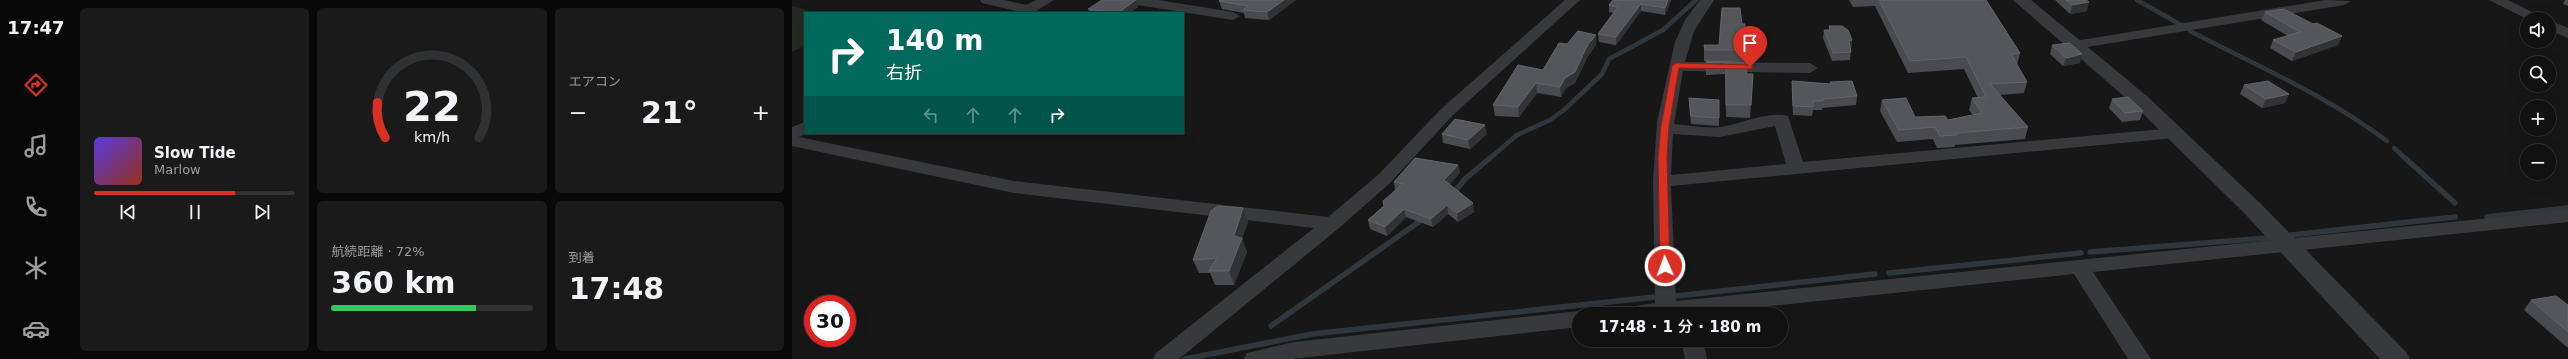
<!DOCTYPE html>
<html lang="ja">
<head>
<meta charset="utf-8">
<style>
	:root { --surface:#111112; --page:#1a1a1b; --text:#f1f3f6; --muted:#9c9d9f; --line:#303132; --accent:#d93025 }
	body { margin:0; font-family:"DejaVu Sans","Noto Sans JP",sans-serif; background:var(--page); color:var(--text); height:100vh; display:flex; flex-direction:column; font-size:15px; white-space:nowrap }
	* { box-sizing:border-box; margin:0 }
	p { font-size:13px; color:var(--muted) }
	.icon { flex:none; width:22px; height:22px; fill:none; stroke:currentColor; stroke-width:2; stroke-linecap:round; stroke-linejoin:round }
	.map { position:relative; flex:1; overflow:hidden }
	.details { display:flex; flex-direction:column; gap:8px; padding:8px; background:#09090a; width:720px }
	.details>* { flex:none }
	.guide { position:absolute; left:12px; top:12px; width:380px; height:122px; border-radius:0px; box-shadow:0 4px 16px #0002,0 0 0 1px var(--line); background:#00695c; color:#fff; overflow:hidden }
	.controls { position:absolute; left:1728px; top:12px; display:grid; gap:8px }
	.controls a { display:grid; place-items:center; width:36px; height:36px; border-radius:50%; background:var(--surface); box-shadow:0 4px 16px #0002,0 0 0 1px var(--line); font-size:20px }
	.speed { position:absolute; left:12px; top:295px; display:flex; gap:8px; font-size:20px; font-weight:700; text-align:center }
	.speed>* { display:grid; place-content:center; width:52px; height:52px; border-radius:50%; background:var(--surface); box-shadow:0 4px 16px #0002,0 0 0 1px var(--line); line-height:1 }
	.speed .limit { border:6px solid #d22; background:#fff; color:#111 }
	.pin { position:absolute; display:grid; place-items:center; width:34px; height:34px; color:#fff; margin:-41px -17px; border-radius:50% 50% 50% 0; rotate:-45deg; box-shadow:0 0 4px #0007 }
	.pin .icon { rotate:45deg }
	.me { position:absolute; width:44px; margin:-22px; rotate:358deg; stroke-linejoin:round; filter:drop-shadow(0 0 3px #0008) }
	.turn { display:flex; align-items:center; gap:14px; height:84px; padding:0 16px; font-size:18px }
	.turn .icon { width:52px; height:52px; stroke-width:2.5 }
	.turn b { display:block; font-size:28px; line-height:34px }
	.lanes { display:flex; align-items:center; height:38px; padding:0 16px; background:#0003; justify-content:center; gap:20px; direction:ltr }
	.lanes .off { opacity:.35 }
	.big { font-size:30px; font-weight:600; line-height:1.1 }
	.details .widget { flex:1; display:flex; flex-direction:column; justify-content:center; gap:6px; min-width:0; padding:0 14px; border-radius:6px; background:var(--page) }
	.details .dial { align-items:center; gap:0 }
	.dial svg { height:104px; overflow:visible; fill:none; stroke:var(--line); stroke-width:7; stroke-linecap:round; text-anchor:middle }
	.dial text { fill:var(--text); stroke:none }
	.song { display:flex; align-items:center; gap:12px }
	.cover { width:48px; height:48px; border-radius:6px; background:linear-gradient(135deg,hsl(250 70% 55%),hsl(10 70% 35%)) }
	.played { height:4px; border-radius:2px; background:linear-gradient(90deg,var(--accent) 70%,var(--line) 70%) }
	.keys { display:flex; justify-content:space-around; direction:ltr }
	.heat { display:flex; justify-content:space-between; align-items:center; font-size:22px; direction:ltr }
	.charge { height:6px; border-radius:3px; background:linear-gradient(90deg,#34c759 72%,var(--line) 0) }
	.details .tiles { flex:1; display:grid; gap:8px; grid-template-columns:repeat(3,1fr) }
	.widget:first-child { grid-row:span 2 }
	.trip { position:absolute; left:780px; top:307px; width:216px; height:40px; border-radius:20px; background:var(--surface); box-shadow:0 4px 16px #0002,0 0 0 1px var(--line); font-weight:600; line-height:40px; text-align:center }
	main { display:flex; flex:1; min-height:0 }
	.tabs { display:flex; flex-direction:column; width:72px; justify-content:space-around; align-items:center; background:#070707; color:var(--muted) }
	.tabs .icon { width:28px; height:28px }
	.tabs .selected { color:var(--accent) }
	.tabs b { font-size:18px; color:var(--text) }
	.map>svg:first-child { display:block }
	.green { fill:#232b24 }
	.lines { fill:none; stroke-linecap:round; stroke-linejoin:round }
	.stream-far1 { stroke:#2f373e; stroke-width:4.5 }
	.stream { stroke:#2f373e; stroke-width:5.5 }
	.minor { fill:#38393d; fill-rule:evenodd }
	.tertiary { fill:#38393d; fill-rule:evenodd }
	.wall { fill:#4a4b50 }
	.shaded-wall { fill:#313235 }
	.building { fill:#54565b; stroke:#62646a }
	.route { fill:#d93025; stroke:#8d1f18 }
</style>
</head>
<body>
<main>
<nav class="tabs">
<b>17:47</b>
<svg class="icon selected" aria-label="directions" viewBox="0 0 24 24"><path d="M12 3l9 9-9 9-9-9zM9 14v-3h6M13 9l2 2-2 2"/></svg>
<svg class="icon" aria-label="music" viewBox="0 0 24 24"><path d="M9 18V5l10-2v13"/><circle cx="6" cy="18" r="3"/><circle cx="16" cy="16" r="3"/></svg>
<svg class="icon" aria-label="phone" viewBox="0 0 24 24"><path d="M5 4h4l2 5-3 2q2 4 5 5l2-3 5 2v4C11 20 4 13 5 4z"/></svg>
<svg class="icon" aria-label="climate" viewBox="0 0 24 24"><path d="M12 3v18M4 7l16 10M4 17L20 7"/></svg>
<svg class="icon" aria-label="car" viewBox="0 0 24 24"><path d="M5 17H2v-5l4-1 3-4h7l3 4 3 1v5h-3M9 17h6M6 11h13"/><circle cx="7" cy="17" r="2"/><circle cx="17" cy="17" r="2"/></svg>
</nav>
<section class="details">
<div class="tiles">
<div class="widget">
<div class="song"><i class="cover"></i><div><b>Slow Tide</b><p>Marlow</p></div></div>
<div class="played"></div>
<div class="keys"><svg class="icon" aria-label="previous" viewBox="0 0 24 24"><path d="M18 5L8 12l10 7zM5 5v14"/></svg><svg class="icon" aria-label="pause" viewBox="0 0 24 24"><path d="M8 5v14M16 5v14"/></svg><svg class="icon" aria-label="next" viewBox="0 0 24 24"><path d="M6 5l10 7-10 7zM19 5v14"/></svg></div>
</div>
<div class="widget dial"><svg viewBox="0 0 100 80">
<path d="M14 69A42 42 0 1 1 86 69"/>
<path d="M14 69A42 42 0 0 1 8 42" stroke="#d93025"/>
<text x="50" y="56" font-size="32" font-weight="700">22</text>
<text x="50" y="72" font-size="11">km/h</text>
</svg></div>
<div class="widget"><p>エアコン</p>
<div class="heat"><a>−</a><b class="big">21°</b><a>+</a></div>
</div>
<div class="widget"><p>航続距離 · 72%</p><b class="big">360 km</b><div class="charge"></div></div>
<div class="widget"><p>到着</p><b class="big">17:48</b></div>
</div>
</section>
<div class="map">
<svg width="1776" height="359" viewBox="0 0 1776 359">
	<rect width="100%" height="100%" fill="#171718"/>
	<path class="green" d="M0 6 25 13H13V46L0 52Z"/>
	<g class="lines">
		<path class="stream-far1" d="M1345 0 1389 25
			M1398 31C1465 66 1534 95 1595 141
			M1602 148 1614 159
			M697 159 725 135 758 120 772 110 810 74 817 59 871 30 904 0"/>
		<path class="stream" d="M1613 158 1663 203
			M660 195 673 179 698 158
			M1695 217 1776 208
			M1499 235 1663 217
			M1298 252 1476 238
			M1097 273 1289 253
			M884 296 1083 274
			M479 326 631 219
			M393 359 520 334 863 297"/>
		<path class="minor" d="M188 0H212L234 5 244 0H262L241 13H223L224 11 190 3Z
			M332 0H366L441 12 448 16 441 20 339 4Z
			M773 0H788L661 115 598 183 547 228 387 359H361L364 353 522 228 222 193 0 146V127L13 122 14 133 7 137 222 181 536 217 586 175 649 109Z
			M908 0H922L902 31 893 62 1018 63 1026 68 1018 73 891 71 882 124C897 125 914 129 928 127 950 124 974 111 996 116L1011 162 1382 128 1388 129 1390 133 1388 137 1382 138 879 186 884 301 1776 210V222L1301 272 1359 359H1336L1282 274 903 314H819L823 309 863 303 861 181 865 122 883 42 893 20ZM983 126 994 164 879 175 881 134 928 137Z
			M1533 0 1559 1 1552 5 1283 49 1276 45 1283 41Z
			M1697 0H1716L1754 19H1735Z
			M1757 20 1776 28V38L1757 30Z
			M787 311 795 314H787V327L499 359H452L455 353 502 342Z
			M889 340H911L915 359H893Z"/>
		<path class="tertiary" d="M1221 0H1239L1356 97 1469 204 1614 352 1618 359H1588L1453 214 1342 105Z"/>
	</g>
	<path class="wall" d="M428 0H504L477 20 453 18 452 13 430 9 427 1Z
		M821 0H879L873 15 849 11 824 45 807 42 806 34 821 13 817 12V5Z
		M1057 0H1194L1228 53 1225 65 1235 82 1232 93 1207 95 1236 127 1233 139 1163 145 1162 147 1145 148 1141 139 1105 142 1088 111 1090 100 1123 117 1156 120 1181 115 1177 110 1180 98H1186L1172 69 1116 73 1083 6 1061 7Z
		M1263 0H1294L1295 11 1278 14Z
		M1773 0H1776V6L1771 4Z
		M346 7 337 13H298L296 9Z
		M1473 12 1521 24 1550 36 1546 45 1500 61 1478 48 1481 40 1496 36 1469 20Z
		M950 24H953L952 61H912V45H927Z
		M1037 26 1060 40 1058 60 1040 61 1031 38 1032 30H1037Z
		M775 44 804 45 796 56 783 83 774 88 769 97 745 93 727 117 703 116 701 105 751 70Z
		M1260 45 1288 63 1271 66 1258 54Z
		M914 61 952 62 955 74H961L958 118 934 117 933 74 914 75Z
		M1000 81 1038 84V82L1065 96 1064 105 1030 108V110H1021L1020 116 1001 115 1000 90Z
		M1452 85 1497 94 1493 103 1470 108 1448 94Z
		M897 98 927 118V126L899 124 897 106Z
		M1320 99 1351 111 1348 120 1330 122 1317 108Z
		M650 134H695L678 149 651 143Z
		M666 165 668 173 657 185 682 212 666 222 656 214 641 227 614 217 595 236 578 229 576 220 592 206 603 190 602 182Z
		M451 208 456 222 450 238 455 252 442 285H423L418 273H407L401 260Z
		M1739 300 1776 305V348L1732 310Z"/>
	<path class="shaded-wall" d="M344 0 346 7 337 13H326Z
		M492 0H504L477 20 475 12Z
		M876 0H879L873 15V8Z
		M1297 2 1295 11 1278 14 1280 5Z
		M849 4V11L824 45V37Z
		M804 35V45L796 56 783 83 774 88 769 97 768 87 773 78Z
		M1550 36 1546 45 1500 61 1504 52Z
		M1060 40 1059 49 1057 41Z
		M1290 54 1288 63 1271 66 1274 58Z
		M744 83 745 93 727 117 726 107Z
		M1497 94 1493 103 1470 108 1474 99Z
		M693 125 695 134 678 149 676 140Z
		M666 165 668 173 653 189 652 180Z
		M681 203 682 212 666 222 665 213Z
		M655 205 656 214 641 227 639 219Z
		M451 208 456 222 450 238 455 252 442 285 437 271 442 236Z
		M612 209 614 217 595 236 593 227Z"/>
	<path class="building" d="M310 0H344L326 13 296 9Z
		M428 0H492L475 12 451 10 456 6 427 1Z
		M821 0H876L873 8 849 4 824 37 806 34 826 7 817 5Z
		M1087 0H1194L1228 53 1219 54 1235 82 1198 84 1236 127 1164 133 1165 135 1148 136 1143 127 1107 130 1090 100 1114 98 1123 117 1153 116 1156 120 1190 113 1180 98 1194 97 1174 57 1118 61Z
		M1274 0H1294L1297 2 1280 5Z
		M930 8H948L950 24H953L952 50H913L912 45H927Z
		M1492 9 1521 24 1525 23 1550 36 1504 52 1481 40 1508 32 1473 12Z
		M1037 26H1050L1056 30 1060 40 1057 41 1059 52 1041 53 1032 30H1038Z
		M786 31 804 35 795 46 783 72 773 78 768 87 744 83 726 107 701 105 726 65 751 70 767 43 775 44Z
		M1278 43 1290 54 1274 58 1260 45Z
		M914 61 952 62 954 63 955 74H961L959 105H934V62L915 63Z
		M1000 81 1039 84 1038 82 1060 81 1065 96 1031 99V101H1021V107L1001 106Z
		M1476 81 1497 94 1474 99 1452 85Z
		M1336 97 1351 111 1333 113 1320 99Z
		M897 98 927 100V118L899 116Z
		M663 119 693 125 676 140 650 134Z
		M623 158 666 165 652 180 681 203 665 213 655 205 639 219 612 209 593 227 576 220 592 206 591 201 611 184 602 182Z
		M426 206 451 208 442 236 450 238 437 271H417L425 258 401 260 419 211Z
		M1764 296 1776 305V332L1739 300Z"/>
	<path class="route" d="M884 63 958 65 962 67 958 69 887 68 877 126 875 157 878 266 873 270 868 266 866 157 869 126 880 66Z"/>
</svg>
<div class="controls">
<a><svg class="icon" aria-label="sound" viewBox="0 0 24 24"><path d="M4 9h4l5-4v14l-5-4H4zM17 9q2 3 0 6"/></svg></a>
<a><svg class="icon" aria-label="search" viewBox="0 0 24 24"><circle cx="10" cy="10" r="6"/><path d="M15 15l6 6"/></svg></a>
<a>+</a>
<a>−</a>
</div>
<div class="speed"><div class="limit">30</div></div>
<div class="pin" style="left:958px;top:67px;background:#d93025"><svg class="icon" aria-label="arrive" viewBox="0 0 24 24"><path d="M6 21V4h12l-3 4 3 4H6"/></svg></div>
<svg class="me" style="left:873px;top:266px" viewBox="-20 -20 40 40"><circle r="17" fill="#d93025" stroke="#fff" stroke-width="3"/><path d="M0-11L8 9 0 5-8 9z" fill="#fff"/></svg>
<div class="trip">17:48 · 1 分 · 180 m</div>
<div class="guide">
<div class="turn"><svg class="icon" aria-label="right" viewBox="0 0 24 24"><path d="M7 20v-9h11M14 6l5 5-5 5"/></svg><div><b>140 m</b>右折</div></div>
<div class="lanes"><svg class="icon off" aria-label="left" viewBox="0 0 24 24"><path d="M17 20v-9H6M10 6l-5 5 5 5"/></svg><svg class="icon off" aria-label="ahead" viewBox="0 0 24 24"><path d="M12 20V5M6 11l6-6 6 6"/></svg><svg class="icon off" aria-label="ahead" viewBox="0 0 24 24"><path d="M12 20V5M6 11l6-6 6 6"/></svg><svg class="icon" aria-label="right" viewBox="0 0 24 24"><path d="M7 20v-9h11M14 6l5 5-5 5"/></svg></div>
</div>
</div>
</main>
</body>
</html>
